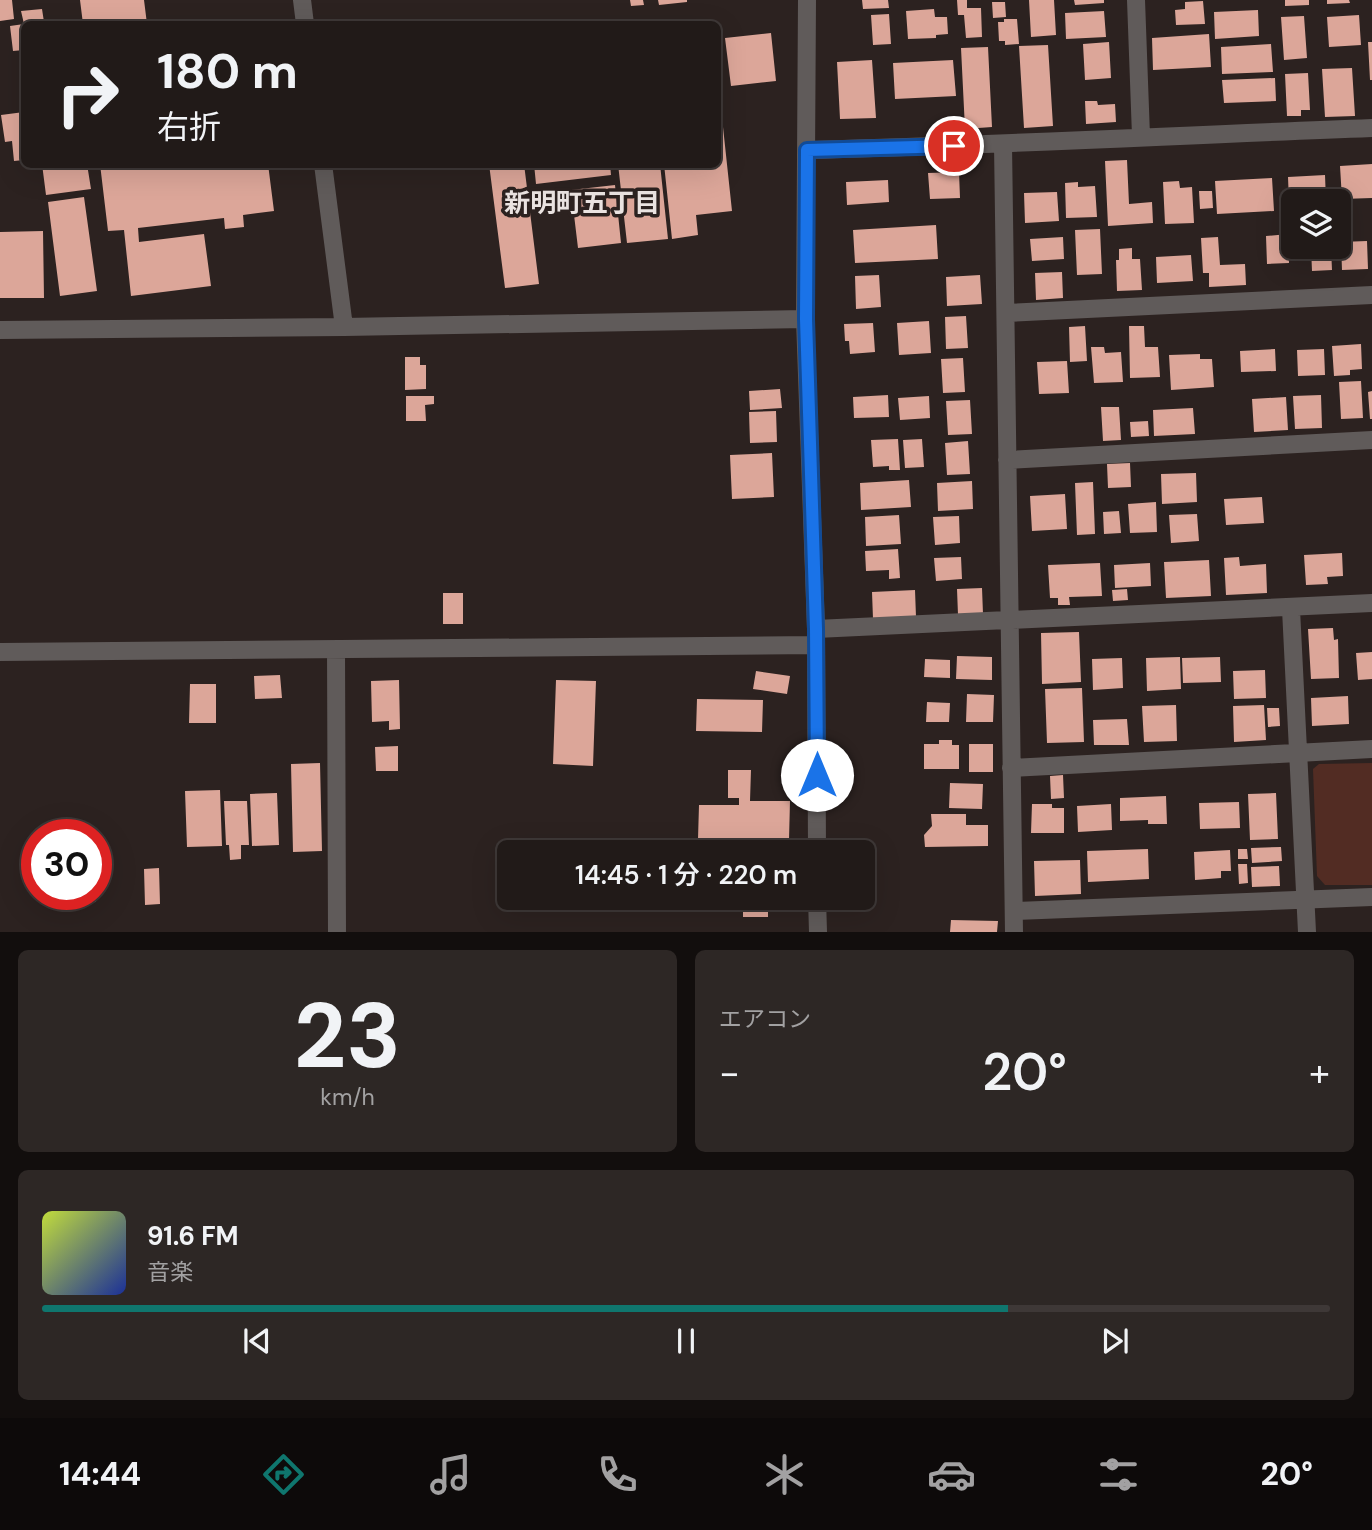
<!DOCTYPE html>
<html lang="ja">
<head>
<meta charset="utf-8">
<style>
	:root { --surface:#211a18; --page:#2d2725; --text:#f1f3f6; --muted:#a2a1a2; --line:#3e3837; --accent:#0f766e }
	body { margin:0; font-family:"DM Sans","Noto Sans JP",sans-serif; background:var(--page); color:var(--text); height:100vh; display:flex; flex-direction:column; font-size:26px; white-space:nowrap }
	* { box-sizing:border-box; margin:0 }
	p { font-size:23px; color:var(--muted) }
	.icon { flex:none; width:38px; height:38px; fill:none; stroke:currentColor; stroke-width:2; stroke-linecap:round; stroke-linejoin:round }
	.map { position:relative; height:932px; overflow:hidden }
	.details { display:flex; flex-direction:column; gap:18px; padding:18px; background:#120e0d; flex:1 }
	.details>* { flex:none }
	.top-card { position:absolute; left:21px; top:21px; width:700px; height:147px; border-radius:10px; box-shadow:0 7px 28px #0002,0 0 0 2px var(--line); background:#211a18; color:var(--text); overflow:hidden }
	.buttons { position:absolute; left:1281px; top:189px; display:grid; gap:14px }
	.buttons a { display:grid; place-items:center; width:70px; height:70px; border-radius:10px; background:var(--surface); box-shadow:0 7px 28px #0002,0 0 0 2px var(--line); font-size:35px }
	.speed { position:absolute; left:21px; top:819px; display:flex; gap:14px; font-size:35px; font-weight:700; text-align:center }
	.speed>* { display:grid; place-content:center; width:91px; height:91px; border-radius:50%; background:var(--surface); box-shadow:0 7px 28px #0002,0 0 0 2px var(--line); line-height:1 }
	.speed .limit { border:10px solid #d22; background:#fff; color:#111 }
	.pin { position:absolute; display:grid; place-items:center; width:60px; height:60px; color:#fff; margin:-30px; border:4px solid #fff; border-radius:50%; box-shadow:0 2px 7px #0007 }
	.me { position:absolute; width:77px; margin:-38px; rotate:0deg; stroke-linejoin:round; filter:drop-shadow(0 0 5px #0008) }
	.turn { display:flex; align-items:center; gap:24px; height:147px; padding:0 21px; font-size:32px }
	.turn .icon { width:91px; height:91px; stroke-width:2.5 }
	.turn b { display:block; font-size:49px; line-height:60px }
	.big { font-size:52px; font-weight:600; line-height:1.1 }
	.details .tile { flex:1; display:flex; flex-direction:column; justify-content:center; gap:10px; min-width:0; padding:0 24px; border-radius:10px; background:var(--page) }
	.details .dial { align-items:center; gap:0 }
	.dial b { font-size:91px; line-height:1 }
	.song { display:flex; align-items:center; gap:21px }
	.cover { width:84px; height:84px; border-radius:10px; background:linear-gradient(135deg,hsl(70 70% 55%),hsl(230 70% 35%)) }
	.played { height:7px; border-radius:4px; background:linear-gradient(90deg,var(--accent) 75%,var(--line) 75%) }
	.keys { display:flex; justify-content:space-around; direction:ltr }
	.heat { display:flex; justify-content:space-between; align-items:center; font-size:38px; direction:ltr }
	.details .tiles { flex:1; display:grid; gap:18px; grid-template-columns:1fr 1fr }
	.tile:last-child { grid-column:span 2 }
	.trip { position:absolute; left:497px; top:840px; width:378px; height:70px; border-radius:10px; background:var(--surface); box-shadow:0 7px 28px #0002,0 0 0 2px var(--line); font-weight:600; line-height:70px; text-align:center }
	.dock { display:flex; height:112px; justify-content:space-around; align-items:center; background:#0d0a0a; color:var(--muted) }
	.dock .icon { width:49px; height:49px }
	.dock .on { color:var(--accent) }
	.dock b { font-size:32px; color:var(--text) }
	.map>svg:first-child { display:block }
	.green { fill:#522c23 }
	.building { fill:#dca699 }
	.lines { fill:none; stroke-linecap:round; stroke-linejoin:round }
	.minor { stroke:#605b5a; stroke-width:18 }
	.route-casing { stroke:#114b97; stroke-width:18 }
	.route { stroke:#1a73e8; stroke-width:12 }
	.labels { text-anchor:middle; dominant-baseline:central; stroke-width:7; stroke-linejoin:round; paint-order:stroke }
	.neighbourhood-label { font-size:26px; font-weight:bold; fill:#eae3e1; stroke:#2c2220 }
</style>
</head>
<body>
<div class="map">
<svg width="1372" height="932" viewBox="0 0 1372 932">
	<rect width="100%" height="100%" fill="#2c2220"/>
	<path class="green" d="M1372 763V885H1325L1317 876 1313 769 1319 764Z"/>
	<path class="building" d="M0 0H12L14 19 0 21Z
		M80 0H144L147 24H83Z
		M630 0H643L644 5 631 6Z
		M658 0H687V2L659 5Z
		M862 0H888L889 8 863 9Z
		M957 0H967V8H981L982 37 966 38 964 15H958Z
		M1029 0H1054L1056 35 1031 37Z
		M1074 0H1104V3L1075 5Z
		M1285 0H1309V5L1285 6Z
		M1327 0H1349L1350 3 1327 4Z
		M1203 1 1205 24 1176 25 1175 10 1185 9V2Z
		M992 2H1005L1006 17 993 18Z
		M42 9 44 22 65 20V24H24V50L13 51 10 26 24 24 21 11Z
		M934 9 935 17H947L948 34 936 35V38L908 39 906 11Z
		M1258 10 1259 36 1215 39 1214 12Z
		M1104 11 1106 37 1066 39 1065 13Z
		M889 14 891 44 873 45 871 15Z
		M1359 15 1361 45 1329 47 1327 17Z
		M1304 16 1307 58 1284 60 1281 17Z
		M279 19 280 24H251V23Z
		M1004 19H1017L1019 44 1005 45V41H999L998 22H1004Z
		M771 33 776 81 731 86 725 38Z
		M1209 34 1211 67 1153 70 1152 38Z
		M1109 42 1111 78 1085 80 1083 44Z
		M1368 42H1372V80H1370Z
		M1271 44 1273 72 1222 74 1221 47Z
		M1048 45 1053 126 1024 128 1019 46Z
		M988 47 992 127 965 129 961 48Z
		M872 60 876 118 840 119 837 62Z
		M953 60 956 96 895 99 893 63Z
		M1352 68 1355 116 1325 117 1322 69Z
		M1308 73 1310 110H1301V116H1287L1285 74Z
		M1275 78 1276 101 1224 103 1222 80Z
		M1085 101H1097L1098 105 1115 104 1116 122 1086 124Z
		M24 112V160L14 161 12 141 5 142 1 115Z
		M723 127 732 211 696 215 698 235 672 239 664 164H718V128Z
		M1127 160 1129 204 1152 202 1153 223 1108 226 1105 161Z
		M42 164H87L91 189 46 195Z
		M100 164H268L274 211 243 215 244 227 225 229 224 218 138 228 139 242 204 234 211 286 131 296 124 230 108 231Z
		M489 164H524L539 284 505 288Z
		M534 164H610L611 175 536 184Z
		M618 164H660L668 239 627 243Z
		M1372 164V198L1342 199 1340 166Z
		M959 172 960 198 930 199 928 173Z
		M1325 175 1326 201 1289 203 1288 177Z
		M1272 178 1274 211 1217 214 1215 181Z
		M888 180 889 202 847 205 846 182Z
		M1179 181 1180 188 1192 187 1194 223 1165 224 1163 182Z
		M1078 182V187L1095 186 1097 217 1066 218 1065 183Z
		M615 185 621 243 578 248 571 190Z
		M1199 191H1212L1213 208 1200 209Z
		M1057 192 1059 221 1025 223 1024 193Z
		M84 197 97 291 60 296 48 202Z
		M936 225 938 259 855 263 853 230Z
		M1100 229 1102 274 1077 275 1075 230Z
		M43 231 44 298H0V232Z
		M1288 234 1289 263 1267 264 1266 236Z
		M1063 237 1064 259 1032 261 1030 239Z
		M1218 237 1220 265 1245 264 1246 285 1209 287V273H1203L1201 238Z
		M1367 241 1368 269 1342 270 1341 242Z
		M1311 247H1331L1332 270 1312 271Z
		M1132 248V259H1140L1142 290 1117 291 1116 260H1119V249Z
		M1191 255 1193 281 1157 283 1156 257Z
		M1062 272 1063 298 1036 300 1035 273Z
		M879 275 881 307 856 309 855 276Z
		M980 275 982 304 947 306 946 277Z
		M966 316 968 348 946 349 945 317Z
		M929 321 931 353 899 355 897 323Z
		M873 323 875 352 850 354 849 341H845L844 324Z
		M1085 326 1087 361 1070 362 1069 327Z
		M1129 326H1144L1145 347H1158L1160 377 1130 378Z
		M1361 344 1362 369 1350 370V375L1334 376 1332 346Z
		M1091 347H1104L1105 353 1121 352 1123 382 1094 383Z
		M1275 349 1276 371 1241 372 1240 351Z
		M1324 349 1325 375 1298 376 1297 350Z
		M1200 354V359H1212L1214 387 1171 390 1169 355Z
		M405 357H420V365H426V389L405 390Z
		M963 358 965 392 943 393 941 359Z
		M1067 361 1069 393 1039 394 1037 362Z
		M1361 381 1363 418 1341 419 1339 382Z
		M780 389 782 408 750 410 749 391Z
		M1372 391V419H1370L1368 392Z
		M888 395 889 417 854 418 853 397Z
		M1321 395 1322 428 1295 429 1293 396Z
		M406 396H434V404L425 405 426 421H406Z
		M929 396 930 418 900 420 898 398Z
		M1286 397 1288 430 1254 432 1252 399Z
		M970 400 972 434 948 435 946 401Z
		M1101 407H1119L1121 440 1103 441Z
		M1193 408 1195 434 1154 436 1153 410Z
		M776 411 777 442 750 443 749 412Z
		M1148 421 1149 436 1131 437 1130 422Z
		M898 439 900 470H889V466L873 467 871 440Z
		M922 439 924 467 905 468 903 440Z
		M968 441 970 474 947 475 945 443Z
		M772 453 774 497 732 499 730 455Z
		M1130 463 1131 487 1108 488 1107 464Z
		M1196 473 1197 502 1162 504 1161 474Z
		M909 480 911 507 861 510 860 483Z
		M972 481 973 509 938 511 937 483Z
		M1093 482 1095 534 1077 535 1075 483Z
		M1065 494 1067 529 1032 531 1030 496Z
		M1262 497 1264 523 1226 525 1224 499Z
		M1156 502 1157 532 1130 533 1128 504Z
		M1119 511 1121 533 1104 534 1103 512Z
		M1197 514 1199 541 1171 543 1169 515Z
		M899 515 901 544 866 546 865 517Z
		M959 516 960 543 935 545 933 517Z
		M898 549 900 578 889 579V570L866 571 865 551Z
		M1342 553 1343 576 1327 577 1328 584 1306 585 1304 555Z
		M961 557 962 579 936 581 934 558Z
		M1239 557 1240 566 1266 564 1267 593 1226 595 1224 558Z
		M1209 560 1211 596 1166 598 1164 562Z
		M1100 563 1102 596 1069 597 1070 605H1058V598H1050L1048 565Z
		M1150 563 1151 586 1115 588 1114 565Z
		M982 588 983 614 958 615 957 589Z
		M1127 589 1128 600 1113 601 1112 590Z
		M915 590 916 617 873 619 872 592Z
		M443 593H463V624H443Z
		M1333 628 1334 640 1338 639 1339 678 1311 679 1308 629Z
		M1079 632 1081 682 1042 684 1041 633Z
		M1372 652V679L1358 680 1356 653Z
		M957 656 992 657V680L956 679Z
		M1180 657 1181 689 1147 691 1146 658Z
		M1220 657 1221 682 1183 683 1182 658Z
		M1122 658 1123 688 1093 690 1092 659Z
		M925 659 950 660V678L924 677Z
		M1265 670 1266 698 1234 699 1233 671Z
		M756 671 790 676 787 694 753 689Z
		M280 675 282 698 255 699 254 676Z
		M399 680 400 729 389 730V721L372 722 371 681Z
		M556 680 596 681 593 766 553 764Z
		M190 684H216V723H189Z
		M1082 688 1084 742 1047 743 1045 689Z
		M967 694 994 695 993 722H966Z
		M1348 696 1349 724 1312 726 1311 698Z
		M697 699 763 700 762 732 696 731Z
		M927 702 950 703 949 722H926Z
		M1176 705 1177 741 1144 742 1142 706Z
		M1264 705 1266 740 1234 742 1233 706Z
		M1267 708H1279L1280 726 1268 727Z
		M1127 719 1129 745H1094L1093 720Z
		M939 740H952V745H959V769H924V744H939Z
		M969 744H993V772H969Z
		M398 746V771H376L375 747Z
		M320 763 322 851 293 852 291 764Z
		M728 770H751L750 801H790L789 840 698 839 699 805H739V798H728Z
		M1063 775 1064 798 1051 799 1050 776Z
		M950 783 983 784 982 809 949 808Z
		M220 790 222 846 187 847 185 791Z
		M277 793 279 845 252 846 250 794Z
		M1276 793 1278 839 1250 840 1248 794Z
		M1166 796 1167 824H1148V820L1120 821V798Z
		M224 801H247L249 845H241V859L230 860 229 845H226Z
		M1239 802 1240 828 1200 829 1199 803Z
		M1032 804H1052V808H1064V833H1031Z
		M1111 804 1112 830 1078 832 1077 806Z
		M931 814H966V825H988V846L925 847 924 835 932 826Z
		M1281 847 1282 861 1252 863 1251 848Z
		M1148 849 1149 879 1088 882 1087 851Z
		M1238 849H1247L1248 859H1238Z
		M680 850H702V852H680Z
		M1230 850 1231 871H1221V878L1195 880 1194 852Z
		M1080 860 1081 894 1035 896 1034 861Z
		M1238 864H1247L1248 883 1239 884Z
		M1279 866 1280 886 1252 887 1251 867Z
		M159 868 160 904 145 905 144 869Z
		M78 894H95L96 902 78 903Z
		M743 898H763V903H768V917H743Z
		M699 900H714V910H699Z
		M951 920 998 921 997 932H950Z"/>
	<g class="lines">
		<path class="minor" d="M302 0 305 24
			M807 0 805 319 816 629 817 852
			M1136 0 1141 136
			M1003 144 1014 932
			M807 150C996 145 1184 135 1372 128
			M323 164 344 327
			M1006 313 1372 295
			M0 330 344 327 805 319
			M1007 460 1372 440
			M1291 609 1307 932
			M816 629 1372 603
			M336 649 337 932
			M0 652 816 645
			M1011 768 1372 749
			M817 898 818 932
			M1015 911 1372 897"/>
	</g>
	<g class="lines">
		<g class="route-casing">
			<path id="route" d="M817 775 816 629 806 319 807 150 954 146"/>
		</g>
		<use href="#route" class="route"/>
	</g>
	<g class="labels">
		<g class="neighbourhood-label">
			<text x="582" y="203">新明町五丁目</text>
		</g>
	</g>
</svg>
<div class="buttons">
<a><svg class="icon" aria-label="layers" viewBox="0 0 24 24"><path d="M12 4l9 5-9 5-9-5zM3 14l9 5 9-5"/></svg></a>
</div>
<div class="speed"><div class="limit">30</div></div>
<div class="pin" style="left:954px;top:146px;background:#d93025"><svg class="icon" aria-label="arrive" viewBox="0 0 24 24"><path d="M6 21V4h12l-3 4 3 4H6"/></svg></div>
<svg class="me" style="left:817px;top:775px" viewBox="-20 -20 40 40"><circle r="19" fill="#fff"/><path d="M0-13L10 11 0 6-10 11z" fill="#1a73e8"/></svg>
<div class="trip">14:45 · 1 分 · 220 m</div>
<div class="top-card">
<div class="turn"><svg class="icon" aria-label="right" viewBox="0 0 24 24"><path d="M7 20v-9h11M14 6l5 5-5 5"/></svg><div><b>180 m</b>右折</div></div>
</div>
</div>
<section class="details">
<div class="tiles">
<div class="tile dial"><b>23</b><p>km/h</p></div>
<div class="tile"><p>エアコン</p>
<div class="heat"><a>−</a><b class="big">20°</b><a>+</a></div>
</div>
<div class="tile">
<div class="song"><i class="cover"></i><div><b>91.6 FM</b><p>音楽</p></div></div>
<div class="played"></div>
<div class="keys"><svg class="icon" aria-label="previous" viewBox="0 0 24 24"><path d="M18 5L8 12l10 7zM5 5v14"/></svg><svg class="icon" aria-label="pause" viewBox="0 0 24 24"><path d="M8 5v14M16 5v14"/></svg><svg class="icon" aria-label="next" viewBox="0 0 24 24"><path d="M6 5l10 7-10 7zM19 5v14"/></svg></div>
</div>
</div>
</section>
<nav class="dock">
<b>14:44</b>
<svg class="icon on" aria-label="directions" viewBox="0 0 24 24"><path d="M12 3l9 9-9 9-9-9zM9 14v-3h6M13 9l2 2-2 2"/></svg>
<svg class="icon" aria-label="music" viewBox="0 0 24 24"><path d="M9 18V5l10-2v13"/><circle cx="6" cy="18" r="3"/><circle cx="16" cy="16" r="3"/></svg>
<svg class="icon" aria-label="phone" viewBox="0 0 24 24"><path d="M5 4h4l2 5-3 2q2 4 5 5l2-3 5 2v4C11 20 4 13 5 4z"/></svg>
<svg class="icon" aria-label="climate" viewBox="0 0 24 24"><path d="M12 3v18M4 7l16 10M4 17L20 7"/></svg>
<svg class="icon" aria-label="car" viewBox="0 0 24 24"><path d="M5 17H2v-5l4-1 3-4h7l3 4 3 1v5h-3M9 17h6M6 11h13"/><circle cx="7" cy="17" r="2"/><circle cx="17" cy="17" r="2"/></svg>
<svg class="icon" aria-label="filters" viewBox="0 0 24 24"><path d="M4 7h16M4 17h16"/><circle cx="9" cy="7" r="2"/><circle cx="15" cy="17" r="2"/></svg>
<b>20°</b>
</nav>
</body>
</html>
